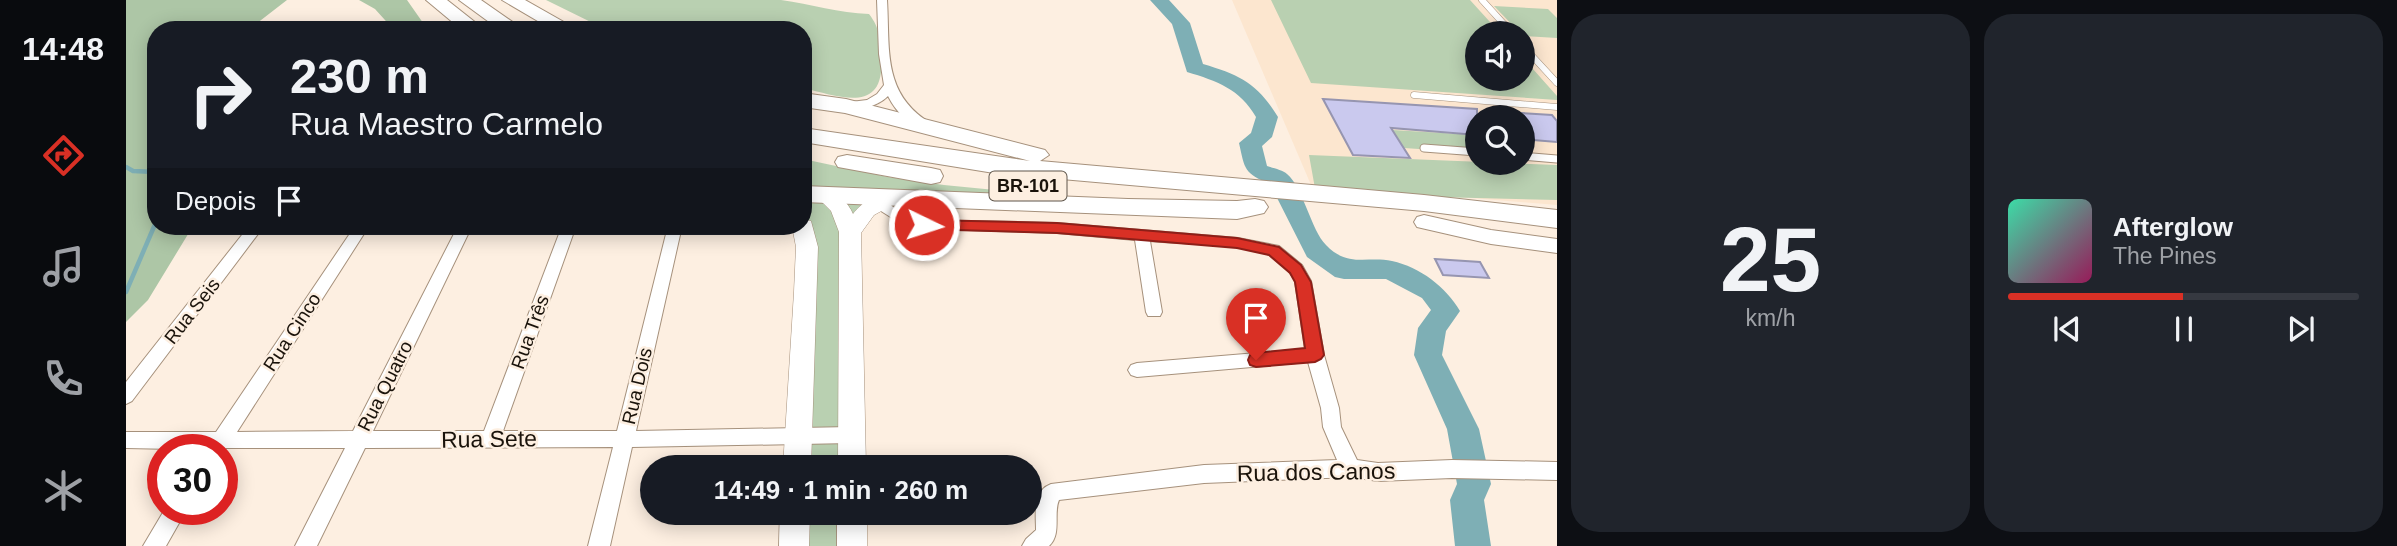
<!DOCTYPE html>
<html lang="pt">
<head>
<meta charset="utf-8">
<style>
	:root { --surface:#171b24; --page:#20242c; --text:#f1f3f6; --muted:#9ea1a6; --line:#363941; --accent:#d93025 }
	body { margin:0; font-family:Helvetica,sans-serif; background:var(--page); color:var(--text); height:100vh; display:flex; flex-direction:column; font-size:26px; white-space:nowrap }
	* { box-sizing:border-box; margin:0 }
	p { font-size:23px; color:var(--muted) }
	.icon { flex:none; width:38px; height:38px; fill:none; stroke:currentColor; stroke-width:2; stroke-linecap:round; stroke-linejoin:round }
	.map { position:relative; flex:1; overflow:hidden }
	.side { display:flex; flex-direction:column; gap:14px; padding:14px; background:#0d0f14; width:840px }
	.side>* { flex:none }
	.banner { position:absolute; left:21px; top:21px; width:665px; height:214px; border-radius:28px; box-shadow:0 4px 18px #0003; background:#171b24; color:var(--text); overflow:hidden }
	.fabs { position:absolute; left:1339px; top:21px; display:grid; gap:14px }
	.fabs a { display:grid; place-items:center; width:70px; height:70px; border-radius:50%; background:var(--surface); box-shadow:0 4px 18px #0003; font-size:35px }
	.speed { position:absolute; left:21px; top:434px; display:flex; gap:14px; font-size:35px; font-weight:700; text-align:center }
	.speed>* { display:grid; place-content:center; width:91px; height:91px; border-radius:50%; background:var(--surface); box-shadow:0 4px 18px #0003; line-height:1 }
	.speed .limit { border:10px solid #d22; background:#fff; color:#111 }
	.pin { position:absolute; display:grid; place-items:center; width:60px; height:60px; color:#fff; margin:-72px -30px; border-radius:50% 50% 50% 0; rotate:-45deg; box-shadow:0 0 7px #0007 }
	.pin .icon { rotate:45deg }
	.me { position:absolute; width:77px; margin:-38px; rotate:94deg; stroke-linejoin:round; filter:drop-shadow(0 0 5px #0008) }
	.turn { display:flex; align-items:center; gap:24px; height:147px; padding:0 28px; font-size:32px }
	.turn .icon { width:91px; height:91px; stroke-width:2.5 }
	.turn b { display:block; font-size:49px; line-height:60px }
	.then { display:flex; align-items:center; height:66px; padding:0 28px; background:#0003; gap:14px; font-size:26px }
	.side .tile { flex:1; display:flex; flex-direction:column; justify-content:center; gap:10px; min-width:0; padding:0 24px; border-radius:28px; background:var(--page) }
	.side .dial { align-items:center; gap:0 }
	.dial b { font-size:91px; line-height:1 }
	.song { display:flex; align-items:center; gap:21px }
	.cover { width:84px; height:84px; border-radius:10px; background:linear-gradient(135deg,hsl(160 70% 55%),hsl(330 70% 35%)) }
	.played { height:7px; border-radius:4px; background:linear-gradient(90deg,var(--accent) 50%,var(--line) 50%) }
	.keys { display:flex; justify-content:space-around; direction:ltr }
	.side .tiles { flex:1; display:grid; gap:14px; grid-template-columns:repeat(2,1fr) }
	.trip { position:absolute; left:514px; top:455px; width:402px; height:70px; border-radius:35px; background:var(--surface); box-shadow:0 4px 18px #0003; font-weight:600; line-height:70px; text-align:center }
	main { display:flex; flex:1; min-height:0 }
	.tab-bar { display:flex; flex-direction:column; width:126px; justify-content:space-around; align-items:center; background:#090b0e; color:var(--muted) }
	.tab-bar .icon { width:49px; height:49px }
	.tab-bar .on { color:var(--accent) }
	.tab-bar b { font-size:32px; color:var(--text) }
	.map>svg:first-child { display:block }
	.built { fill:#fce6cf; fill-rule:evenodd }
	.green { fill:#b9d0b1 }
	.forest { fill:#adc6a6 }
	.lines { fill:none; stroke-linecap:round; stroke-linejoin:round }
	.stream { stroke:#7eafb5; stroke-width:4.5 }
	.river { fill:#7eafb5; fill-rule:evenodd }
	.building { fill:#cac9ee; stroke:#9695b0; stroke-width:2 }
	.lane-far1-casing { stroke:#a6917c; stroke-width:7 }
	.lane-casing { stroke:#a6917c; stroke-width:9 }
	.street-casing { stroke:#a6917c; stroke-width:2 }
	.secondary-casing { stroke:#a6917c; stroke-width:2 }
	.primary-casing { stroke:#a6917c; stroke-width:1 }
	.highway-casing { stroke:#a6917c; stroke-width:2 }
	.lane-far1 { stroke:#fff; stroke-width:6 }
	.lane { stroke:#fff; stroke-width:7 }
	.street { fill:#fff; fill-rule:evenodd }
	.secondary { fill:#fff; fill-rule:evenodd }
	.primary { fill:#fff; fill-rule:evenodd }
	.highway { fill:#fff; fill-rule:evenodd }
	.route { fill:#d93025; stroke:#8d1f18; stroke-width:2 }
	.labels { text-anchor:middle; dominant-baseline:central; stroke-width:5; stroke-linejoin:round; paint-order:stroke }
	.shield { fill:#fdefe1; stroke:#5e554b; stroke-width:2 }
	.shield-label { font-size:18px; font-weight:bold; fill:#1a130b }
	.street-label { font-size:19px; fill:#1a130b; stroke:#fdefe1 }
	.near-street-label { font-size:23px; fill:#1a130b; stroke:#fdefe1 }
</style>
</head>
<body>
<main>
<nav class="tab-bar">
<b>14:48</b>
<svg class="icon on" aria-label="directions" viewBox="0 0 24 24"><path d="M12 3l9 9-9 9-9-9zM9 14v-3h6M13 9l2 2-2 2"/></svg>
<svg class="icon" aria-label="music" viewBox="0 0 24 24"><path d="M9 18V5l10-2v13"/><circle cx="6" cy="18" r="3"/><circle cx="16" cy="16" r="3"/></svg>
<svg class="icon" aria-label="phone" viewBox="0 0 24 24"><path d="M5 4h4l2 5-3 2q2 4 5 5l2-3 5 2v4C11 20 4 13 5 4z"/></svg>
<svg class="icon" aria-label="climate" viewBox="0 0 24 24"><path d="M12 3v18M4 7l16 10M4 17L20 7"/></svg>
</nav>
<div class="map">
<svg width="1431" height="546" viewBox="0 0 1431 546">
	<rect width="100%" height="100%" fill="#fdefe1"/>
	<path class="built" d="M1106 0H1431V205L1185 185ZM1351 33H1396V79H1351ZM1351 117H1396V163H1351Z"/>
	<path class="green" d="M420 0H655C685 4 713 13 743 14 754 28 754 39 755 56 760 115 715 97 677 88V30H481Z
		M1145 0H1344L1374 33H1351V79H1396L1397 58 1431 96V100L1185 83Z
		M1368 6 1422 9 1431 18V38L1397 36Z
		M1266 130 1351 135V153L1278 148Z
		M1183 155 1431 165V200L1190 194Z
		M677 159 762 177 818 185 1042 207 677 194Z
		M677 199H745L720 239 721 467H678L685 222 677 214Z
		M676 513H721V546H675Z"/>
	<path class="forest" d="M0 0H161L122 30H30V226H67L22 300 0 322Z
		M233 0H281L302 30H268L249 9Z"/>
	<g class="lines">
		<path class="stream" d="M0 167 7 171 30 172
			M0 292 30 222"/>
		<path class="river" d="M1024 0H1043L1064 23 1077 64C1114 75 1131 83 1152 117L1146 137 1136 146 1141 166C1147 168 1157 170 1161 174 1177 187 1185 230 1200 245 1222 268 1241 256 1266 261 1294 267 1320 287 1334 311L1320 331 1316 355 1353 429 1365 484 1358 500 1365 546H1329L1324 500 1331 484 1321 429 1288 355 1292 328 1305 310 1296 298 1260 279H1218L1209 277 1181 257 1144 184C1118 173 1119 170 1113 143L1125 133 1130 117C1114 89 1091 81 1061 72L1046 24Z"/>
	</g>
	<path class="building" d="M1197 99 1351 109V135L1265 128 1284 158 1227 155Z
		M1396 113 1426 115 1431 121V142L1396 139Z
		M1309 259 1354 262 1363 278 1317 275Z"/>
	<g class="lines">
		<g class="lane-far1-casing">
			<path id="lane-far1" d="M1356 0 1386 33
				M1396 45 1431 83
				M1288 95 1431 107"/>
		</g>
		<g class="lane-casing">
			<path id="lane" d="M1298 148 1351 152
				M1396 156 1431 159"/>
		</g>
		<g class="street-casing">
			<path id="street" d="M751 0H761C764 48 756 93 803 122V128C785 130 769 110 762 96 752 106 727 115 715 106L717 103 741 100 751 94 758 85 753 54Z
				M752 198 786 218 798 220 931 223 1112 238 1153 246 1176 265 1185 281 1198 355 1213 408 1215 427 1231 460 1252 463 1326 460 1431 462V480L1326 478 1252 481 1225 477 1078 483 933 500C927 514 936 534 923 546H896L900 539 910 530C910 514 906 491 925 484L1078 465 1211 460 1197 427 1195 408 1182 362 1011 377 1005 375 1002 370 1005 365 1011 363 1179 349 1169 281C1164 271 1152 258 1141 254 1112 243 1057 244 1024 241L1036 312 1034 316H1022L1020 312 1009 240 931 233 782 228 747 206 745 203Z
				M123 226H138L6 401 0 404V382Z
				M229 226H243L111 432 227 431 332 226H346L247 431H358L436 226H450L377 431H491L542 226H556L510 431 725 427 732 429 734 435 732 441 725 443 506 447 484 546H462L487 447 239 448 191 546H169L219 448H100L96 452V450L0 448V432H90Z
				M39 509H61L40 546H17Z"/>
		</g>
		<g class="secondary-casing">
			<path id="secondary" d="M1298 215 1365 230 1431 239V253L1365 244 1291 227 1288 222 1291 217Z"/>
		</g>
		<g class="primary-casing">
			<path id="primary" d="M699 188C711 192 722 202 727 214 737 201 758 187 774 191L777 196 774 201 748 215 735 233 740 467H712L713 232 705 211 689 195 692 190Z
				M677 219 685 221 692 247 685 467H657L668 292 670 247 666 226H677Z
				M654 513H684L683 546H653Z
				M711 513H741V546H711Z"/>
		</g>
		<g class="highway-casing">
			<path id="highway" d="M300 0H321L359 30H336Z
				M333 0H355L398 30H374Z
				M376 0H399L452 30H427Z
				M677 93 720 99 919 150 923 155 914 161 1298 195 1431 210V228L1298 211 868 173 677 142V128L904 161 719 113 677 107Z
				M721 155 805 168 814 170 817 176 814 182 805 184 712 167 709 162 712 157Z
				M677 186 1002 199 1111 201 1129 199 1138 201 1142 207 1138 213 1111 219 677 202Z"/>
		</g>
		<use href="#lane-far1" class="lane-far1"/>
		<use href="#lane" class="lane"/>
		<use href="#street" class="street"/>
		<use href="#secondary" class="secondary"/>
		<use href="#primary" class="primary"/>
		<use href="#highway" class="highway"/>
	</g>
	<path class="route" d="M798 220 931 223 1111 238 1153 247 1175 265 1185 282 1198 355 1195 359 1189 362 1130 367 1124 365 1122 360 1124 355 1130 353 1179 348 1169 282 1164 273 1143 255 1111 248 931 233 793 229 791 225 793 222Z"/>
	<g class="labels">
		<rect class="shield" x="863.5" y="171.5" width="77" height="29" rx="5"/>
		<g class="shield-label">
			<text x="902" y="186">BR-101</text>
		</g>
		<g class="street-label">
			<text transform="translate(66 311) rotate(-52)">Rua Seis</text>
			<text transform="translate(166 332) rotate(-57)">Rua Cinco</text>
			<text transform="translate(404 332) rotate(-70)">Rua Três</text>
			<text transform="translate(259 386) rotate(-63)">Rua Quatro</text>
			<text transform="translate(511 386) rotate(-77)">Rua Dois</text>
		</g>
		<g class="near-street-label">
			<text transform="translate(363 439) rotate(-1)">Rua Sete</text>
			<text transform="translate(1190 472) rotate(-1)">Rua dos Canos</text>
		</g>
	</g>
</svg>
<div class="fabs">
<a><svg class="icon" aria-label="sound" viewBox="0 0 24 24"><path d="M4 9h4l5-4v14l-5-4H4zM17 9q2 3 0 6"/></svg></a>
<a><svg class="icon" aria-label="search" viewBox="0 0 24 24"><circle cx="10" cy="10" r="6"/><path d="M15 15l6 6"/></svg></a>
</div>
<div class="speed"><div class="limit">30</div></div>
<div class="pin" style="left:1130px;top:360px;background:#d93025"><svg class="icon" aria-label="arrive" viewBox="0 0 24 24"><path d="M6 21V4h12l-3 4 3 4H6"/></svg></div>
<svg class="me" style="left:798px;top:225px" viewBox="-20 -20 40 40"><circle r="17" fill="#d93025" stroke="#fff" stroke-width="3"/><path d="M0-11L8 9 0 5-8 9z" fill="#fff"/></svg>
<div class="trip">14:49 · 1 min · 260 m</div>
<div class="banner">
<div class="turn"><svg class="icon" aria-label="right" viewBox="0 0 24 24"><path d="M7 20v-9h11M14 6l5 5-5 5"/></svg><div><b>230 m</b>Rua Maestro Carmelo</div></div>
<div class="then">Depois<svg class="icon" aria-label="arrive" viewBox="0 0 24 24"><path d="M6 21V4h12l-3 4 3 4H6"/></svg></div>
</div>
</div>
<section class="side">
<div class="tiles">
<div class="tile dial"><b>25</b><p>km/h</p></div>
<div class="tile">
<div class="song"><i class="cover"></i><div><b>Afterglow</b><p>The Pines</p></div></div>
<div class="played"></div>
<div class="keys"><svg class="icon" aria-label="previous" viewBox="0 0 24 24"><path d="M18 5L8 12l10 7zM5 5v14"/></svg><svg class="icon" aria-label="pause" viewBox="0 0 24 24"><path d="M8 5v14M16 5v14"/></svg><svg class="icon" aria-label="next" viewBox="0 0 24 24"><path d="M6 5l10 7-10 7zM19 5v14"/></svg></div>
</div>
</div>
</section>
</main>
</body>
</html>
